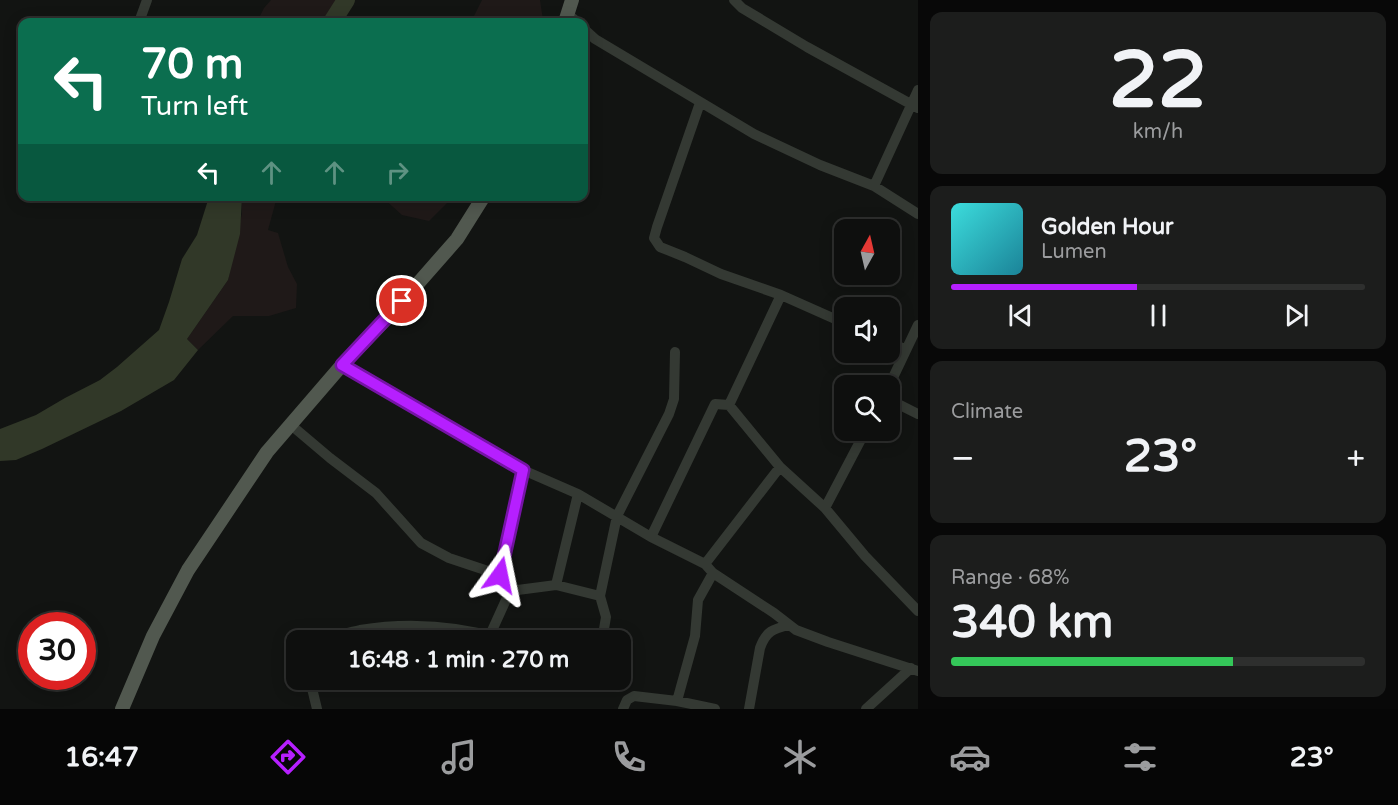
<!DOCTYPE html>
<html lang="en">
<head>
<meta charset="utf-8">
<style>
	:root { --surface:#0e0f0e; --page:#1c1d1c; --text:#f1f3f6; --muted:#9b9c9e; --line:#2e2f2e; --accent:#b61fff }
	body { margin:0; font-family:"Varela Round",sans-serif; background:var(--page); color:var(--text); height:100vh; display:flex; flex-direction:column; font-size:22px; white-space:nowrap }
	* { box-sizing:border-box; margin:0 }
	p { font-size:20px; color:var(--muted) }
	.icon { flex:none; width:33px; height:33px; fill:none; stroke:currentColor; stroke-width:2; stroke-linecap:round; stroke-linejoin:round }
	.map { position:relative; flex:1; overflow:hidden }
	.drawer { display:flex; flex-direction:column; gap:12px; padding:12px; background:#080808; width:480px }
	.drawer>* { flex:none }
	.top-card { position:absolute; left:18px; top:18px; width:570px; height:183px; border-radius:12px; box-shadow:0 3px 15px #0003,0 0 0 2px var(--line); background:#0b6e4f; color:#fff; overflow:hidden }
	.needle { width:39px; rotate:8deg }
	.buttons { position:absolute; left:834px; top:219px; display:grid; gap:12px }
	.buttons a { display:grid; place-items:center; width:66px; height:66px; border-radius:12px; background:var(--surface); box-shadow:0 3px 15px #0003,0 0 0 2px var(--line); font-size:30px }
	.speed { position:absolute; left:18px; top:612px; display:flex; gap:12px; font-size:30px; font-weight:700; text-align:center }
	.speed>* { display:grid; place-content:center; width:78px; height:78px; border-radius:50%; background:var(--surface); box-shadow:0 3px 15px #0003,0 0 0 2px var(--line); line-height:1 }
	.speed .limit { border:9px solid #d22; background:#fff; color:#111 }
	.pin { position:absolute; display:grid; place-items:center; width:51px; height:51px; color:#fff; margin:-26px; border:3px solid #fff; border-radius:50%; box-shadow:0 2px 6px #0007 }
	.me { position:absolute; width:66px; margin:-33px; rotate:12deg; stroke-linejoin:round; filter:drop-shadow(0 0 4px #0008) }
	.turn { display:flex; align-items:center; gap:21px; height:126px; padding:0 24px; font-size:27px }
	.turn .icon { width:78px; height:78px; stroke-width:2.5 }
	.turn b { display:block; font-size:42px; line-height:51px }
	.lanes { display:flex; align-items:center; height:57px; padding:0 24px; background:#0003; justify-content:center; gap:30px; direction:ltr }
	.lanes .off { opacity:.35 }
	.big { font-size:45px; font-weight:700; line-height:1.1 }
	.drawer .card { flex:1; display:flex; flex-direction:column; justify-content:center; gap:9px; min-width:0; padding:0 21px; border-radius:12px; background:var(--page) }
	.drawer .dial { align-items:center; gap:0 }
	.dial b { font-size:78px; line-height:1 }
	.song { display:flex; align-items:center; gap:18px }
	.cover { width:72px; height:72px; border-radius:9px; background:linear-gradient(135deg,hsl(180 70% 55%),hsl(190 70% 35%)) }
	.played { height:6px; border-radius:3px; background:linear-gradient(90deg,var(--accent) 45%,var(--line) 45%) }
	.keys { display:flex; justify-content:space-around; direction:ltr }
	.heat { display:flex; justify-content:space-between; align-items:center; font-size:33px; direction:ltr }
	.charge { height:9px; border-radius:4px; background:linear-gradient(90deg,#34c759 68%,var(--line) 0) }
	.trip { position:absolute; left:286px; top:630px; width:345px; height:60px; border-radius:12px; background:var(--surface); box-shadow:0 3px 15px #0003,0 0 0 2px var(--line); font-weight:700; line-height:60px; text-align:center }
	.menu { display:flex; height:96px; justify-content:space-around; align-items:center; background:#060606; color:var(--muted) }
	.menu .icon { width:42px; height:42px }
	.menu .current { color:var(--accent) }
	.menu b { font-size:27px; color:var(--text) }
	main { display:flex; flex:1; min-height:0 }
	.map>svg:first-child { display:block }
	.green { fill:#1f1918 }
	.water { fill:#313828 }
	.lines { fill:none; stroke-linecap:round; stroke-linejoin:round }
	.river { stroke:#313828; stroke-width:18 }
	.minor { stroke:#343933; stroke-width:10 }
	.major { stroke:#51584f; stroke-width:14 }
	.route-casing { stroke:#7614a6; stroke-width:15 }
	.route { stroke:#b61fff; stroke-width:10 }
</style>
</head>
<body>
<main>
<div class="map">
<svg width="918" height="709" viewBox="0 0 918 709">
	<rect width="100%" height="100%" fill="#121412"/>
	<path class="green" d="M271 0H339L327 22H257L264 8Z
		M482 0H540L543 20 541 22H471Z
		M242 197H277L268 230 278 233 288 267 297 284 296 308 269 316H233L198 350 187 339 228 280 242 213Z
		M382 197H453L429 221 402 215Z"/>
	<path class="water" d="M209 197H242L240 234 228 280 187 339 198 350 174 380 121 411 42 449 16 460 0 461V429L36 415 65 398 100 380 117 367 159 330 169 302 182 259 197 235Z"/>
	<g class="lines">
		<path class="river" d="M332 22 346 0"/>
		<path class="minor" d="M734 0 742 8 807 47 918 108
			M568 14 577 22
			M139 22 147 0
			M584 29 595 39 754 134 820 165 874 186 918 214
			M700 103 657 227 654 238 660 247 685 257 721 274 781 295 844 323
			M874 186 918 90
			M890 342 906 350
			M342 365 523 470 578 494 651 537 705 564 713 573 774 613 796 630 828 642 918 671
			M889 386 918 325
			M890 400 918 414
			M729 405 781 295
			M291 425 330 458 376 493 421 543 449 558 500 575
			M825 508 866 430
			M651 537 715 404 729 405 780 467 825 508 865 556 918 611
			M705 564 780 467
			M556 585 578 494
			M510 591 556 585 600 596
			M490 635 510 591 500 575 523 470
			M330 640C339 634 348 633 360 630 408 622 459 626 507 640
			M597 640 603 635 606 617 600 596 617 516 669 414 674 399 675 352
			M310 680 317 709
			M677 701 695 636 698 600 713 573
			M623 709 627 700 634 696 677 701 715 709
			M749 709 760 648C766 631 773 629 789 625
			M866 709 911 668"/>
		<path class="major" d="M565 22 572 0
			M122 709 153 636 188 570 267 452 342 365 392 313 457 239 484 196"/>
	</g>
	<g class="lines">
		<g class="route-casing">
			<path id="route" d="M402 301 342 365 523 470 500 575"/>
		</g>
		<use href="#route" class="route"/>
	</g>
</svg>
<div class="buttons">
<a><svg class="needle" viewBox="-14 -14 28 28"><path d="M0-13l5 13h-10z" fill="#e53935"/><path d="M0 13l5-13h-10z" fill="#9b9c9e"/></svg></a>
<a><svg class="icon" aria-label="sound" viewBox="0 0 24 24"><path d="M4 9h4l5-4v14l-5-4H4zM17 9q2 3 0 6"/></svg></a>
<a><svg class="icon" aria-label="search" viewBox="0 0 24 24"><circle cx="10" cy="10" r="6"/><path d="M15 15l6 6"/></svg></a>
</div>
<div class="speed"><div class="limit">30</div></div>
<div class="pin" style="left:402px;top:301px;background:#d93025"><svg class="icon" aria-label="arrive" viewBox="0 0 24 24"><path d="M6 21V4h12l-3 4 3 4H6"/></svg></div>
<svg class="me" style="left:500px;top:575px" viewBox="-20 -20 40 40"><path d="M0-17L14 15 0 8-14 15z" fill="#b61fff" stroke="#fff" stroke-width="4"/></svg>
<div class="trip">16:48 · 1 min · 270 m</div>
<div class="top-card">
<div class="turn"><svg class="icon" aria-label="left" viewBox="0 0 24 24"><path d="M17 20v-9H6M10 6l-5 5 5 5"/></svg><div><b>70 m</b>Turn left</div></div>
<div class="lanes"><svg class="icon" aria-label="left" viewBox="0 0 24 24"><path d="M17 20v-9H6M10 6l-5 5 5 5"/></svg><svg class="icon off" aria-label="ahead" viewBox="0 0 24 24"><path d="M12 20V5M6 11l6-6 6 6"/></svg><svg class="icon off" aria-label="ahead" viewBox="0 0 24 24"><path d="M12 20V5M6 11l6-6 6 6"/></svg><svg class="icon off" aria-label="right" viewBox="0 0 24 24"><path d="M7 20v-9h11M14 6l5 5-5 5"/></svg></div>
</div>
</div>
<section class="drawer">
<div class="card dial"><b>22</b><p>km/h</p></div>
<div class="card">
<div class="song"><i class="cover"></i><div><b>Golden Hour</b><p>Lumen</p></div></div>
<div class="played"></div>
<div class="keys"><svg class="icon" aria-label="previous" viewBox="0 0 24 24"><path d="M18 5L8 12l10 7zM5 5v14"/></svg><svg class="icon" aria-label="pause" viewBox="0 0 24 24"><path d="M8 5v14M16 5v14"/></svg><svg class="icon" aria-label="next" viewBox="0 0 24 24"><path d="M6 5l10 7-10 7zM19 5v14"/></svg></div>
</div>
<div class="card"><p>Climate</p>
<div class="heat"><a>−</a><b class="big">23°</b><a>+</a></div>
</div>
<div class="card"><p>Range · 68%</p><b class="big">340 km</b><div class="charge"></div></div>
</section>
</main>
<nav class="menu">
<b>16:47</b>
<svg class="icon current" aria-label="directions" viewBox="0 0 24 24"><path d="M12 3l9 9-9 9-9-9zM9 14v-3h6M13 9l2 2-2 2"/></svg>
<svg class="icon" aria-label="music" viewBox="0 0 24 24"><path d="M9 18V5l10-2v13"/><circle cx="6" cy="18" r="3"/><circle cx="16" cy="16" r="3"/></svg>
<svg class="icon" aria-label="phone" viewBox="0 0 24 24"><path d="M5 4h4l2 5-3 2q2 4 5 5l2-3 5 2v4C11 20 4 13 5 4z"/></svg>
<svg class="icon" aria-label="climate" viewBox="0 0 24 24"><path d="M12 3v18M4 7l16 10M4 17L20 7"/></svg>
<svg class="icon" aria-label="car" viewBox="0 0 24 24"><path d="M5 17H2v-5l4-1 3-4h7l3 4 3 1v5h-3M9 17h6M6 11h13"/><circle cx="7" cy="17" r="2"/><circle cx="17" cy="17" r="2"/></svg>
<svg class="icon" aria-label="filters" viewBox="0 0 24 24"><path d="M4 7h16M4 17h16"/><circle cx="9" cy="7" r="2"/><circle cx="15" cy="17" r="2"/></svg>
<b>23°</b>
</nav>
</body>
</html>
